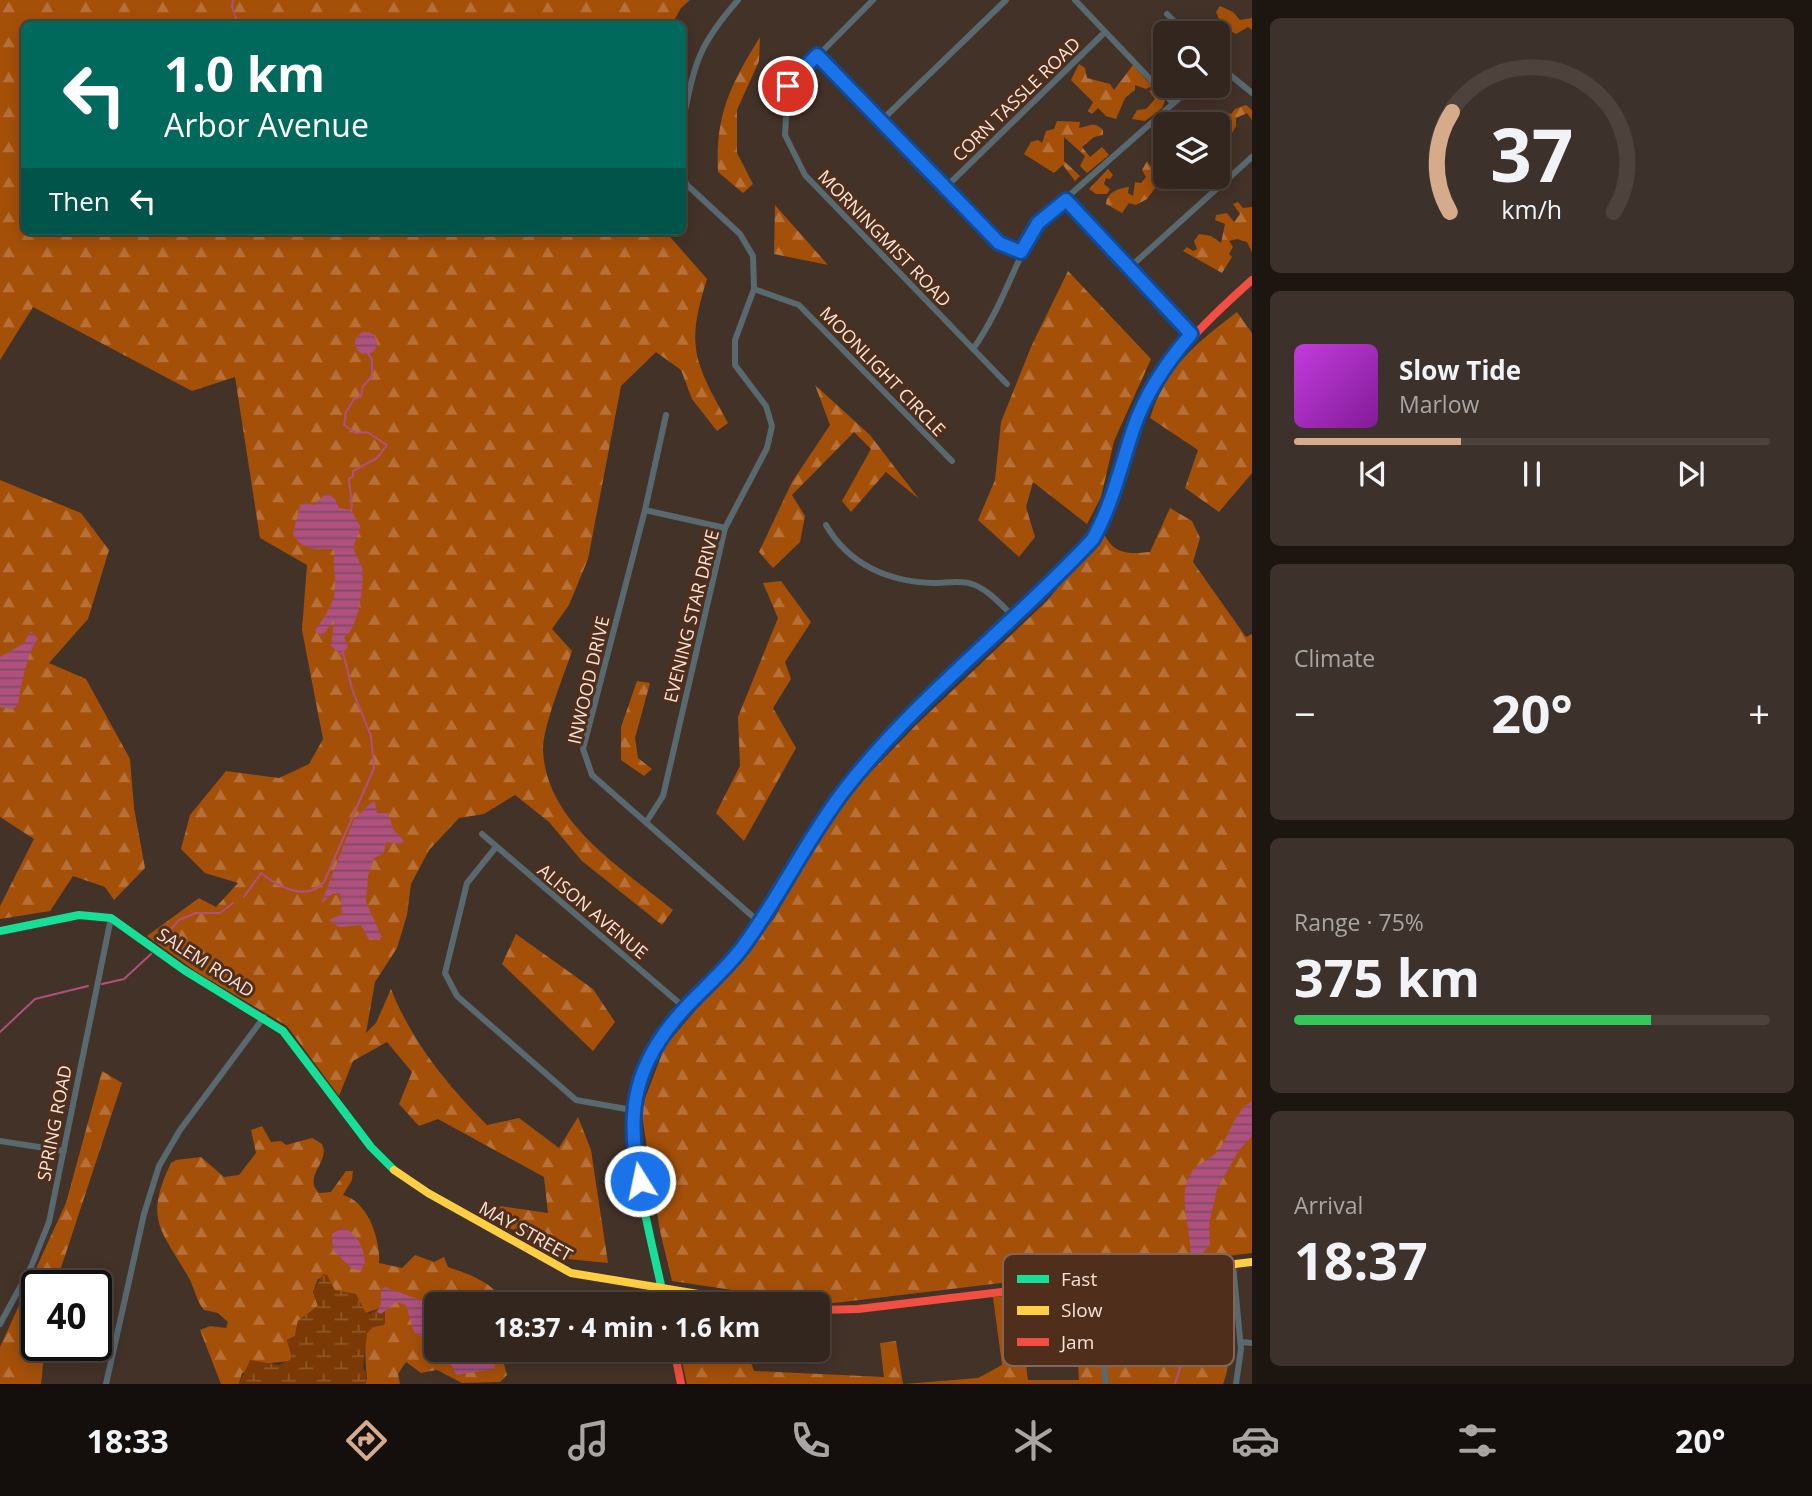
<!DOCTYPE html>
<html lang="en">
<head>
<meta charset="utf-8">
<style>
	:root { --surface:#32261e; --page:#3d322b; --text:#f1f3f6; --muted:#a8a5a4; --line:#4d433c; --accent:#d6ab8b }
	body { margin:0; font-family:"Open Sans",sans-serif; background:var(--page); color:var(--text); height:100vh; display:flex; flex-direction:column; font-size:26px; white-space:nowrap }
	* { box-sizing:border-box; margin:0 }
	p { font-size:23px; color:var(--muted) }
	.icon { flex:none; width:38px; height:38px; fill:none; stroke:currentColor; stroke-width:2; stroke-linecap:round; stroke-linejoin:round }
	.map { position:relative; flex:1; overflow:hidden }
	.details { display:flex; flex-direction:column; gap:18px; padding:18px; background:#1c1510; width:560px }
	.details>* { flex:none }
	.banner { position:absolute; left:21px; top:21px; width:665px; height:214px; border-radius:10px; box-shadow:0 4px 18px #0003,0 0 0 2px var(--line); background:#00695c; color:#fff; overflow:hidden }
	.fabs { position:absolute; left:1153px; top:21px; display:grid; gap:14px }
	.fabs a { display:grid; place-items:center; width:77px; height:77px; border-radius:10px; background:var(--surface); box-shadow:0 4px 18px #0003,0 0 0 2px var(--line); font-size:35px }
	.speed { position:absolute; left:21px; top:1270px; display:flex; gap:14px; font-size:35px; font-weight:700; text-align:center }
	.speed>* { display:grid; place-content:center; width:91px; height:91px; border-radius:50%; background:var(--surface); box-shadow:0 4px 18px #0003,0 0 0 2px var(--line); line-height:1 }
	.speed .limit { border:4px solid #111; border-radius:10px; background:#fff; color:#111 }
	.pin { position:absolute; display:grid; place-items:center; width:60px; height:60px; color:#fff; margin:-30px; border:4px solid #fff; border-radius:50%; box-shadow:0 2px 7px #0007 }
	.me { position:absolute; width:77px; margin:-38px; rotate:350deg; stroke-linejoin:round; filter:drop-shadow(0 0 5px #0008) }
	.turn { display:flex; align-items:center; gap:24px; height:147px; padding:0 28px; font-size:32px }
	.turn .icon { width:91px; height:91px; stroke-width:2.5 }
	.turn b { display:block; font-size:49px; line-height:60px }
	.then { display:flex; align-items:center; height:66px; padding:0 28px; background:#0003; gap:14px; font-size:26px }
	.big { font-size:52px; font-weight:700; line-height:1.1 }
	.details .tile { flex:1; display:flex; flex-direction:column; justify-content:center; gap:10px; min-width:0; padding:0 24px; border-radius:10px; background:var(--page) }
	.details .dial { align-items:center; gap:0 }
	.dial svg { height:182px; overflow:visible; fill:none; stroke:var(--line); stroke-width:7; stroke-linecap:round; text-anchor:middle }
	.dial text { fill:var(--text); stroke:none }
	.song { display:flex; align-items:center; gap:21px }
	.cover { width:84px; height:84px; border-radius:10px; background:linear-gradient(135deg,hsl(290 70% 55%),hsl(290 70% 35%)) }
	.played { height:7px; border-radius:4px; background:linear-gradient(90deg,var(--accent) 35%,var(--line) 35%) }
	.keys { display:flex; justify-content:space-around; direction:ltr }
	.heat { display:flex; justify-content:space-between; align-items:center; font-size:38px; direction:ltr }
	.charge { height:10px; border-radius:5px; background:linear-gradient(90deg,#34c759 75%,var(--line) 0) }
	.trip { position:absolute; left:424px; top:1292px; width:406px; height:70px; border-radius:10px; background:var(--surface); box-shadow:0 4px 18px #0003,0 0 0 2px var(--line); font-weight:700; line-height:70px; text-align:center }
	.dock { display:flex; height:112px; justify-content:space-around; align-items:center; background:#140f0c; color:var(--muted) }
	.dock .icon { width:49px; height:49px }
	.dock .active { color:var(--accent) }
	.dock b { font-size:32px; color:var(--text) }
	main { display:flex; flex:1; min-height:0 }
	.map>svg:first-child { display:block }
	.forest { fill:url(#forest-firs) }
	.wetland { fill:url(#wetland-marsh) }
	.water { fill:url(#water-rules) }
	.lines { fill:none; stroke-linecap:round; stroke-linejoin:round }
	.stream { stroke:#af507f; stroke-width:2 }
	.street { stroke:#586970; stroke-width:6 }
	.fast { stroke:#16e098; stroke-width:8 }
	.slow { stroke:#ffcf43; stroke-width:8 }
	.jam { stroke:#f24e42; stroke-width:8 }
	.route-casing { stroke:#114b97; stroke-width:18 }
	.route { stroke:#1a73e8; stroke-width:12 }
	.labels { text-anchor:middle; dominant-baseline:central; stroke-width:6; stroke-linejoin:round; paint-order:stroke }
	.street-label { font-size:18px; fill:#f8e2d7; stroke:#4f2f1c }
	.key { fill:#4f2f1c; stroke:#826554; stroke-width:2 }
	.key-label { font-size:19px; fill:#f8e2d7 }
</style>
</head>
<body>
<main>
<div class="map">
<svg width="1252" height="1384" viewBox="0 0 1252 1384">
	<defs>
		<pattern id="forest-firs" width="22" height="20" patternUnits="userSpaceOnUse" patternTransform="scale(1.75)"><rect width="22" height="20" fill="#a55009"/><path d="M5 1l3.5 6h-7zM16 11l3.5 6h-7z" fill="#b77138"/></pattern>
		<pattern id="wetland-marsh" width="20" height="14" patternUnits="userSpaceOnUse" patternTransform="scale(1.75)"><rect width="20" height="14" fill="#7b3a05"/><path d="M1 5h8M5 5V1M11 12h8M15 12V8" fill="none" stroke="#8e5629"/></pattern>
		<pattern id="water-rules" width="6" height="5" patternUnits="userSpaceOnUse" patternTransform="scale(1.75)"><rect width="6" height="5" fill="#af507f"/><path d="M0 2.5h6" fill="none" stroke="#824b63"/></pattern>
	</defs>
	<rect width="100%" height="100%" fill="#433228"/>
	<path class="forest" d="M0 0H690L681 8 672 24H24V231H665L707 279C685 348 695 362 728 423L717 431 692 399 681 370 656 352 621 386 588 559 569 605 552 629 572 651C564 675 543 726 543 749 545 822 622 868 673 910L662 925 582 861 549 822 515 795 484 814 459 818 429 850 411 884 407 915 397 948 375 982 366 1033 376 1023 391 989C412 1042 447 1085 487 1125L519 1118 559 1148 578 1117 591 1150 608 1263 568 1259 497 1221 500 1206 548 1213 544 1177 438 1119 419 1126 399 1104 412 1072 387 1042 353 1061 339 1096 287 1026 195 971 147 936 199 898 216 907 238 883 205 873 181 849 190 815 226 771 279 778 309 764 323 739 302 630 307 565 260 538 235 377 192 391 33 307 0 360Z
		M1220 6 1233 12 1240 20 1252 18V30L1248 27 1236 34 1222 26 1216 12Z
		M760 37 759 61 737 110V153L753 184 743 193 718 172C715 114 731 84 760 37Z
		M1079 64 1085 68 1087 78 1110 84 1114 90 1133 65 1152 86 1146 89 1135 85V90L1125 98 1116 119 1106 116 1098 108 1092 114 1088 111 1093 102 1071 80Z
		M1155 89 1165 101 1162 108 1145 121 1132 119 1137 110 1146 109 1155 99 1149 91Z
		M1246 105 1252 110V120L1247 113 1236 118V126L1228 140 1223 138 1224 147 1218 154V124H1213H1217L1224 113 1231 114 1235 109Z
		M1057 121 1080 122 1079 128C1091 126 1093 121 1103 130V135L1094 137 1082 147 1090 157 1102 147 1109 155 1087 173 1080 166 1085 156 1064 137V161L1080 176 1075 181 1063 165 1054 173 1024 154 1031 142 1038 140 1042 143 1046 131 1054 129Z
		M1147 161 1153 170 1165 171 1166 177H1186L1187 179 1185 182 1168 177 1166 181 1170 184 1167 189 1155 188 1147 199 1136 205 1129 203 1122 213 1106 204C1107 192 1119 188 1129 187L1128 193 1133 196 1135 182 1141 183 1146 177 1142 170Z
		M1108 169 1113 175 1110 179 1106 178 1104 184 1110 189 1107 194H1096L1089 189Z
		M1238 202 1243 208 1252 207V252L1247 242 1237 239 1229 241 1233 247 1229 254 1232 257 1222 273 1183 251 1187 247 1193 251 1197 249 1194 241 1199 234 1211 236 1221 243 1225 224 1215 220 1216 215 1227 213 1234 222 1240 214 1233 204Z
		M775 205 828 265 774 254Z
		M1068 271 1151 359 1114 441 1101 497 1087 524 1033 482 1026 507 1035 537 1019 557 978 520 995 480 1001 422 1031 347Z
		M1237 312 1252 333V473L1219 512 1185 488 1198 450 1150 418C1167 366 1194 345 1237 312Z
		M815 385 870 435 919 499 886 472 851 512 842 501 871 449 854 432 792 495 805 516 800 542 773 568 759 552 792 482 830 425Z
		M0 480 81 513 109 550 88 619 49 663 86 679 130 759 134 808 145 868 114 900 105 887 73 876 50 911 0 919V906L34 839 0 817Z
		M1170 508 1192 521 1200 538 1193 562 1246 637 1252 634V1253L826 1304 672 1281 660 1231 641 1109 665 1046 774 918 840 804 916 725 1047 601 1103 532C1114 555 1127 554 1150 552Z
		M781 581 811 622 785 662 791 679 773 708 796 748 744 841 716 813 740 766 738 717 778 618 763 583Z
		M637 681 650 683 635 738 638 758 652 769 644 776 621 760V727Z
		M516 934 593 989 615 1022 593 1051 502 964Z
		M102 1071 122 1083 55 1286H37V1346H45L41 1384H0V1347L66 1203Z
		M262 1126 271 1142 281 1141 286 1145 312 1138 322 1144C331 1162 302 1176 319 1193L331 1192 346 1171H353L352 1180 343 1195C368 1201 381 1241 379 1263L402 1268 415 1255 434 1262 444 1257 448 1267C469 1274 495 1283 505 1304H436V1349H507L504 1364 507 1375 500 1382 462 1383 437 1370 421 1373 406 1362 398 1374 400 1384H365L367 1378C366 1370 363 1337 369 1329 372 1326 381 1326 385 1324V1312L377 1309 366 1313 333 1289 328 1277 318 1279 313 1292 318 1306 298 1321 295 1336 287 1340 292 1356 290 1361 270 1363 242 1373 239 1384H221L200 1330 210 1326 226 1328 228 1322 218 1313 204 1310C196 1300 195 1290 190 1280 162 1230 143 1221 171 1163L176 1160 201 1157 224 1177 239 1175 256 1153 251 1130Z
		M1222 1278C1228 1313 1236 1349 1223 1384H904L978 1378 1002 1365 993 1297 1017 1295 1028 1380H1079L1074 1293H1090L1097 1347 1108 1349 1107 1290Z
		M896 1341 903 1384H687L679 1349H746L754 1371 884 1377 880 1343Z"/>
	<path class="wetland" d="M323 1274 327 1275 335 1290 356 1294 366 1313 370 1314 378 1308 381 1314 385 1311V1324L373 1327 367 1333 363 1367 367 1374 365 1384H239L250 1360 279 1365 292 1359 287 1340 295 1336 298 1321 318 1306 313 1292Z"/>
	<path class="water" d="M355 343a11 11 0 1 1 22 0a11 11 0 1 1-22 0Z
		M327 493 335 499 339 508 351 510 360 526C360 535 354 540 354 547 354 555 361 561 362 568 365 583 358 631 344 637L348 647 341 655 331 646 334 620 322 636 315 631C324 616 335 605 335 587 336 575 332 566 335 554L333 549C317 550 301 550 293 534L300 505 307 502 313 505Z
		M31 631 38 639C28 649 20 689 18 705L13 709 0 707V657L23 644Z
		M372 802H375L377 813H388L393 829 404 841 400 844 386 842 384 853 374 858 368 876 366 902 382 937 376 940 368 938 361 925 339 927 329 920 342 914 340 893 332 894 321 904 354 819Z
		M1252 1101V1136L1239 1150 1217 1189 1209 1224 1210 1245 1195 1261 1190 1258C1193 1232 1176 1197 1191 1173 1197 1162 1214 1160 1222 1145 1231 1130 1236 1110 1252 1101Z
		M343 1228C358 1234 364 1248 365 1263L361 1271 351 1268 333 1250 332 1234Z
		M385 1287 436 1306V1345L414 1332 406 1305 396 1302 381 1314 377 1312 381 1304V1290Z
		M437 1349H497L494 1369 457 1375 450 1363 442 1359Z"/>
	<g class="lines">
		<path class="stream" d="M233 0 232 7 238 24
			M351 511C354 505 349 488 349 479L353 476V471L377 458 387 445 367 432 356 433 344 425 346 412 354 399 361 396 363 386 372 377V360L368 353
			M244 897 261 873C278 887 307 902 324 882L374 768 371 736 352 689 343 652
			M159 943 179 920 196 913H220L233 903
			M102 984 124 979 151 954
			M0 1032 35 999 88 986
			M1175 1384 1184 1355 1196 1274"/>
		<path class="street" d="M873 0 788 86 785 135 805 175 1007 384
			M1075 0 1172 102
			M1167 14 1186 33
			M817 55 999 243 1021 252
			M1218 65 1252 93
			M882 120 1006 0
			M682 125C695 64 696 48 738 0
			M946 187 1105 32
			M1066 200 1191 334
			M1129 268 1252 157
			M754 289 799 305 952 461
			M973 349C1001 310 1014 264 1038 223L1193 86
			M666 415 645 510 583 749 592 775 759 922
			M645 510 725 528
			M826 525C849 565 889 582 934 583 945 583 962 580 972 584 988 589 1002 606 1014 617
			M647 821 663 796 725 528 767 448 772 426 766 406 735 365V340L754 289 753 256 740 234 686 184 682 169
			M482 834 685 1008
			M496 847 467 883 445 973 457 996 576 1100 632 1110
			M0 1141 64 1151
			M1233 1264 1241 1349 1236 1384
			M1094 1281 1106 1384
			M0 1324 31 1267 49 1222 111 918
			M1241 1342 1252 1343
			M106 1384 144 1214 159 1166 180 1130 264 1017"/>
		<path class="fast" d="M0 931 79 915 111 918 184 970 283 1031 371 1147 394 1170
			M665 1304C654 1249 628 1159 634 1106 642 1033 716 985 755 929 790 878 818 822 858 774"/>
		<path class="slow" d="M858 774 935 691 1093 539 1137 419
			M394 1170 428 1193 571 1273 759 1304
			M1110 1279 1252 1262"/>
		<path class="jam" d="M1137 419C1163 362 1206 321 1252 280
			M817 1310 858 1309 1110 1279
			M674 1349 681 1384"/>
	</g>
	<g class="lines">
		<g class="route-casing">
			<path id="route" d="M640 1181C624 1109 636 1060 687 1006 705 987 726 969 742 948 780 897 807 838 846 788 918 696 1014 624 1093 539 1113 503 1121 465 1134 427 1146 392 1167 362 1191 334L1066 200 1038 223 1021 252 999 243 817 55 788 86"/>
		</g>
		<use href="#route" class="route"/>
	</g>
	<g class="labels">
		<g class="street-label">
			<text transform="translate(1016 99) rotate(-44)">CORN TASSLE ROAD</text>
			<text transform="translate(885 238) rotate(46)">MORNINGMIST ROAD</text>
			<text transform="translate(883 371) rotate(46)">MOONLIGHT CIRCLE</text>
			<text transform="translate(691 616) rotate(-76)">EVENING STAR DRIVE</text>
			<text transform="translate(588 680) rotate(-77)">INWOOD DRIVE</text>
			<text transform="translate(593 911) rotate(40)">ALISON AVENUE</text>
			<text transform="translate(206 962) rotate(33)">SALEM ROAD</text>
			<text transform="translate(54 1123) rotate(-79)">SPRING ROAD</text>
			<text transform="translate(526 1231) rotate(29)">MAY STREET</text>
		</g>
	</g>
	<rect x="1003" y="1254" width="231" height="112" rx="10" class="key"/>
	<rect x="1017" y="1275" width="32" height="8" fill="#16e098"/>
	<rect x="1017" y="1306" width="32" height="9" fill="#ffcf43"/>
	<rect x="1017" y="1338" width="32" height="8" fill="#f24e42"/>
	<g class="key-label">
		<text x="1061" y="1286">Fast</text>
		<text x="1061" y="1317">Slow</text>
		<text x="1061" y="1349">Jam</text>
	</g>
</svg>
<div class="fabs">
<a><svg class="icon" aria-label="search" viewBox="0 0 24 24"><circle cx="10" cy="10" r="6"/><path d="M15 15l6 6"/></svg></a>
<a><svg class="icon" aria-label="layers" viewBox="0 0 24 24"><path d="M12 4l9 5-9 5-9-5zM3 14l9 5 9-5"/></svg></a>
</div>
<div class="speed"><div class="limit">40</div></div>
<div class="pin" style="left:788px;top:86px;background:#d93025"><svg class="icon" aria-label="arrive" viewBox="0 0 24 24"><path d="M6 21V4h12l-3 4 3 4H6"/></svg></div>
<svg class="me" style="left:640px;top:1181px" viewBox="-20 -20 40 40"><circle r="17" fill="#1a73e8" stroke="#fff" stroke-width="3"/><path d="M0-11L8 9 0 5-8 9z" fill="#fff"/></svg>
<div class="trip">18:37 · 4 min · 1.6 km</div>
<div class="banner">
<div class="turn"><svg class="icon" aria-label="left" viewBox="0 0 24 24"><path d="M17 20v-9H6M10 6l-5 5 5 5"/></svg><div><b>1.0 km</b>Arbor Avenue</div></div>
<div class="then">Then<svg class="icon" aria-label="left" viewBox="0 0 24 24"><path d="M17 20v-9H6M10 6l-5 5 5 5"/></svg></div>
</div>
</div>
<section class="details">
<div class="tile dial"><svg viewBox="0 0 100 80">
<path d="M14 69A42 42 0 1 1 86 69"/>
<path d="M14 69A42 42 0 0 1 15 25" stroke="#d6ab8b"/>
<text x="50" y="56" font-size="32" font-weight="700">37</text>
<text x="50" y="72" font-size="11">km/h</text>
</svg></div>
<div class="tile">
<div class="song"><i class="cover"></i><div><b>Slow Tide</b><p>Marlow</p></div></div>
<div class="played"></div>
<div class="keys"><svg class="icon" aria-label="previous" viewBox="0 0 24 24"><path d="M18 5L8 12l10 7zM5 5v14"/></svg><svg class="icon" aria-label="pause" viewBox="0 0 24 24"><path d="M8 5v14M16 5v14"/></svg><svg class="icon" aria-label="next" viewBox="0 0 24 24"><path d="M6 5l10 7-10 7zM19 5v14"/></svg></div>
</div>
<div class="tile"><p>Climate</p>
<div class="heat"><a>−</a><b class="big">20°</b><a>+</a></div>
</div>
<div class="tile"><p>Range · 75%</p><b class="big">375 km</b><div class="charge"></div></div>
<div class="tile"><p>Arrival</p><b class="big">18:37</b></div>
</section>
</main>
<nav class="dock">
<b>18:33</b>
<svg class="icon active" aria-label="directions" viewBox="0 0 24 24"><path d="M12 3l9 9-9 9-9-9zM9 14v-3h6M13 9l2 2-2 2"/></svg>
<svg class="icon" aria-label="music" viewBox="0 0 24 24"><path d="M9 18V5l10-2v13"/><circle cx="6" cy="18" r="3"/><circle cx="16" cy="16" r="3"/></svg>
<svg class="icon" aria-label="phone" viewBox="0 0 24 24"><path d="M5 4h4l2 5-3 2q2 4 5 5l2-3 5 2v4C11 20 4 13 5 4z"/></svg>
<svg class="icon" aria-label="climate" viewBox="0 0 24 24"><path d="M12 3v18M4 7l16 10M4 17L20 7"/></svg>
<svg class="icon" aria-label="car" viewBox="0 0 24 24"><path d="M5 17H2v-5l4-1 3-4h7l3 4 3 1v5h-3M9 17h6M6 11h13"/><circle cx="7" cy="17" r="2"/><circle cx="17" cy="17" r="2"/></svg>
<svg class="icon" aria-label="filters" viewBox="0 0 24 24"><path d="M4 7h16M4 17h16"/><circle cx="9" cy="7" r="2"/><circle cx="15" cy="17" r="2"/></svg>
<b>20°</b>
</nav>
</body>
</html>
